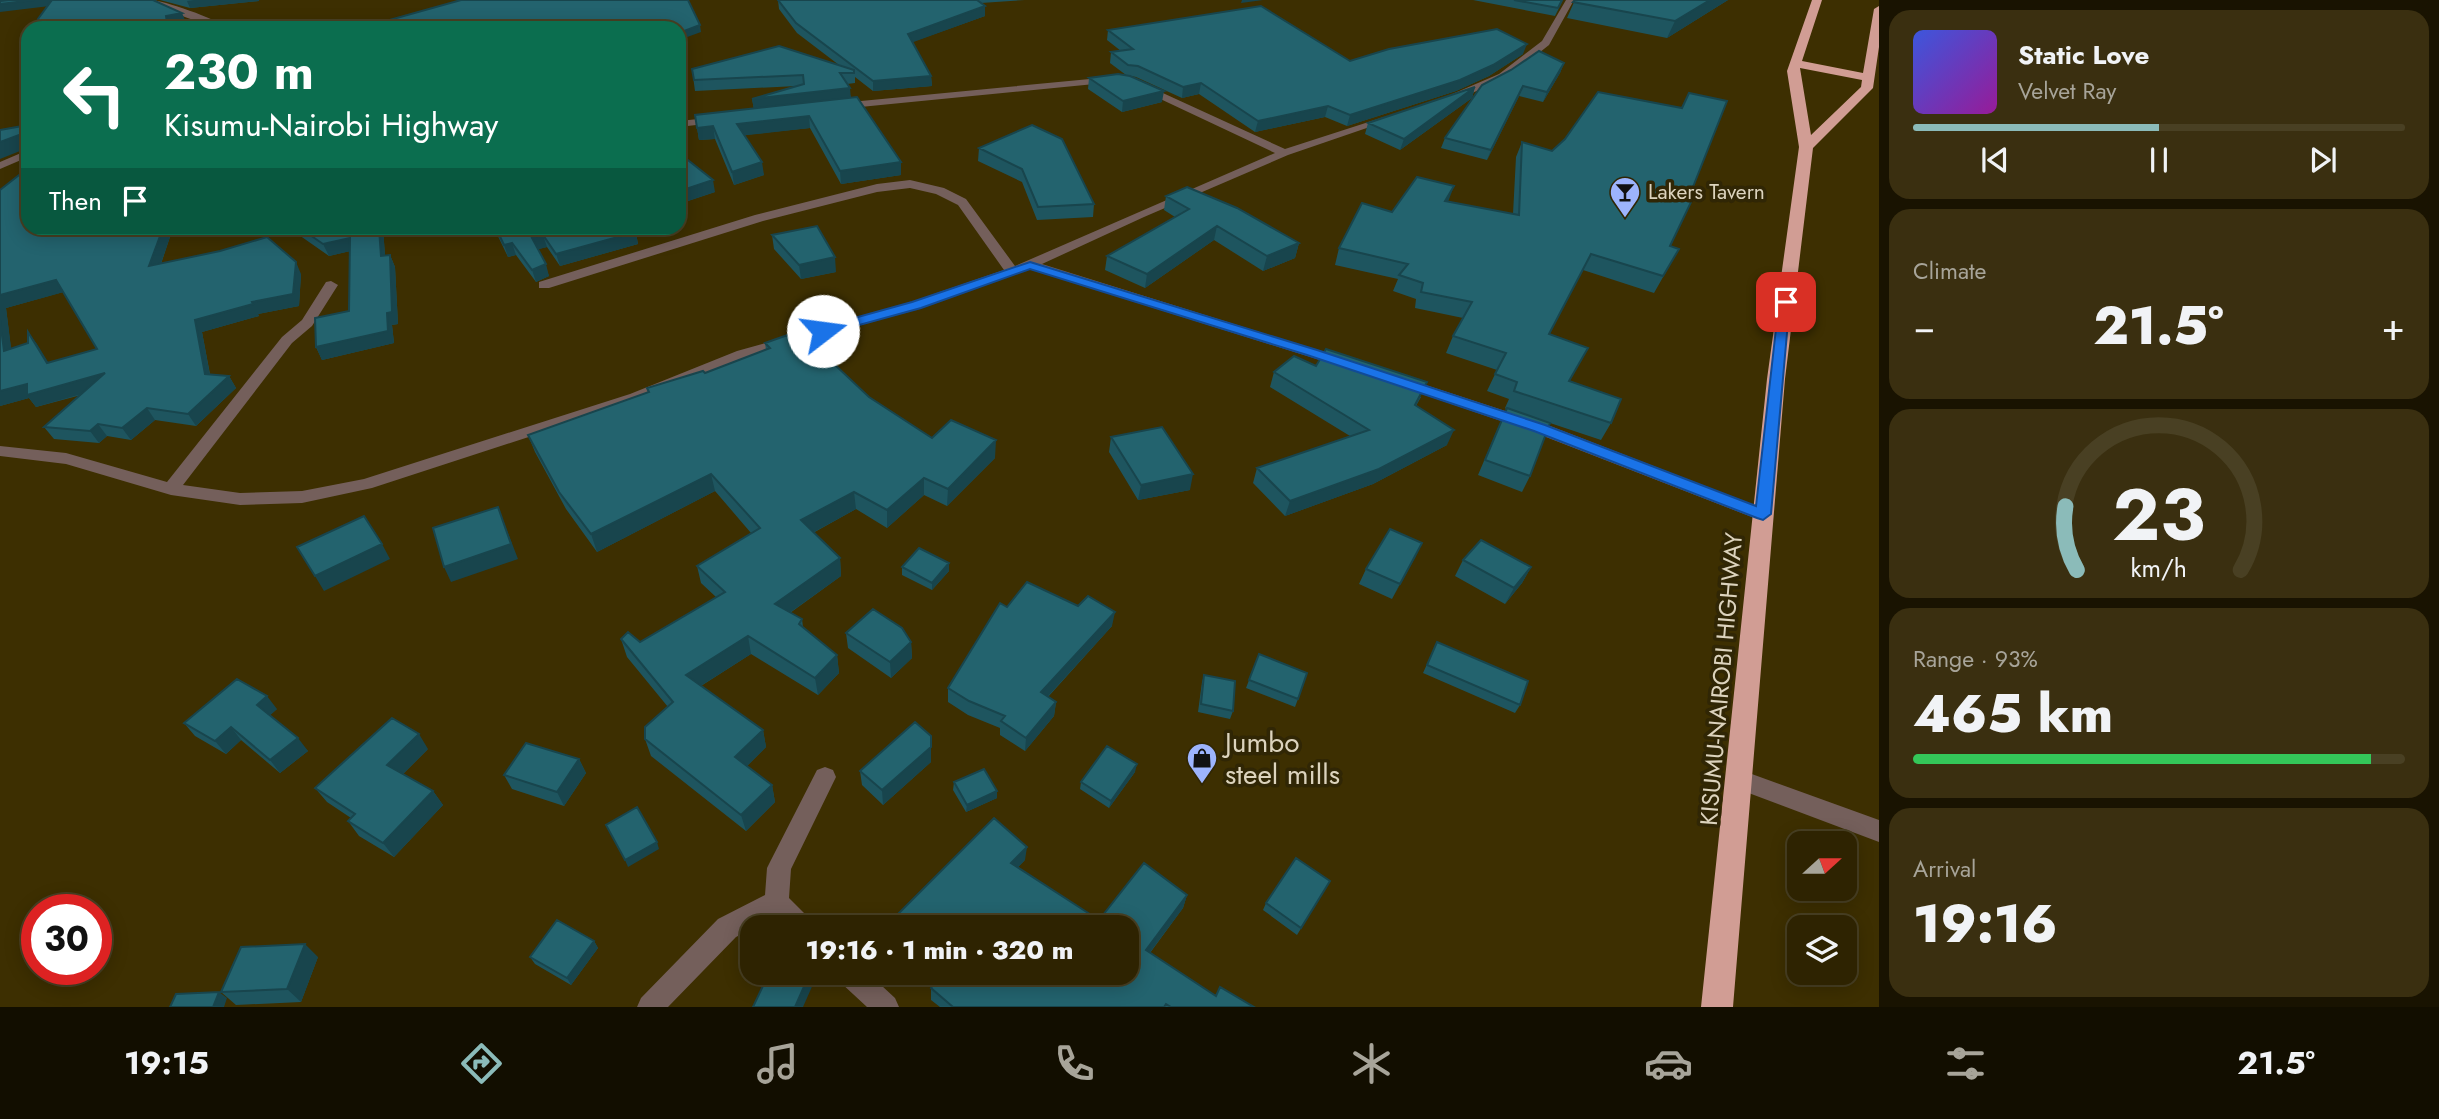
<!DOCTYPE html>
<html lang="en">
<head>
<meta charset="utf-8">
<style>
	:root { --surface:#2e2301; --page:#3a2f10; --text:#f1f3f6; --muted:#a7a499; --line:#494023; --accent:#8bbbb9 }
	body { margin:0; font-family:Jost,sans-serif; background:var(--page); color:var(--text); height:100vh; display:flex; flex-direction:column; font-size:26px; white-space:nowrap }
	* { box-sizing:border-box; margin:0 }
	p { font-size:23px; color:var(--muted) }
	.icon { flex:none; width:38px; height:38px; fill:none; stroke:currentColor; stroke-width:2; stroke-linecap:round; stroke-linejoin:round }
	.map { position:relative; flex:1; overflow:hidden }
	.panel { display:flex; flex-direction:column; gap:10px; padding:10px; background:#191301; width:560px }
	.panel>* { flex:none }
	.banner { position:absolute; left:21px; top:21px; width:665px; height:214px; border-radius:21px; box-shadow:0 4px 18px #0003,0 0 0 2px var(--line); background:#0b6e4f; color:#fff; overflow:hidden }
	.needle { width:46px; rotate:69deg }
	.fabs { position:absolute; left:1787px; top:831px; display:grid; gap:14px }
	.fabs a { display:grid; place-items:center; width:70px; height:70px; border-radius:14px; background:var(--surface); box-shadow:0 4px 18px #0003,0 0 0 2px var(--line); font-size:35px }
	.speed { position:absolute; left:21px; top:894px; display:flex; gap:14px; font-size:35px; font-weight:700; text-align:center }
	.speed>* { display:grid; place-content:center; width:91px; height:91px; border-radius:50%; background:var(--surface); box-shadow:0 4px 18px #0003,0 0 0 2px var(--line); line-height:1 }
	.speed .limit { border:10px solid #d22; background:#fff; color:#111 }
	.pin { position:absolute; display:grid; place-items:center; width:60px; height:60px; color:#fff; margin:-30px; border-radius:14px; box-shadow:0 4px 10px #0006 }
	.me { position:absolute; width:77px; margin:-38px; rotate:75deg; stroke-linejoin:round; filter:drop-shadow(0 0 5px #0008) }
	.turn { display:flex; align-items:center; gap:24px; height:147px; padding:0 28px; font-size:32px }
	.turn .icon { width:91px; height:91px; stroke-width:2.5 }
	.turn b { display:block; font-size:49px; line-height:60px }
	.then { display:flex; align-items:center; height:66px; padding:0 28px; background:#0003; gap:14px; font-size:26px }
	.big { font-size:52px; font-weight:800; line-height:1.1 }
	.panel .card { flex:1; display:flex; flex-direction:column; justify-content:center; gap:10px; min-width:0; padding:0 24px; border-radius:21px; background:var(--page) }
	.panel .dial { align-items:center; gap:0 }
	.dial svg { height:182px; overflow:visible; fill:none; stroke:var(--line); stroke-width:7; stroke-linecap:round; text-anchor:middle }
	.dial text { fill:var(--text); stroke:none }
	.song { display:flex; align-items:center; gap:21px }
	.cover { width:84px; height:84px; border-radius:10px; background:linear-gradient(135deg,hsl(230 70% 55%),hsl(300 70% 35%)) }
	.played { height:7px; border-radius:4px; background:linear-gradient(90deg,var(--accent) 50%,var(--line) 50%) }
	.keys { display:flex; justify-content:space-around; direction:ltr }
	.heat { display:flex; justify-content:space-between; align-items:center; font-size:38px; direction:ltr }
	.charge { height:10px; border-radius:5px; background:linear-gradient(90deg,#34c759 93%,var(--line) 0) }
	.trip { position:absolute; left:740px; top:915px; width:399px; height:70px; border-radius:21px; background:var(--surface); box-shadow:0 4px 18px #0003,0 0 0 2px var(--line); font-weight:800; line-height:70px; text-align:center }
	.dock { display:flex; height:112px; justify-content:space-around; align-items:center; background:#120e00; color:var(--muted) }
	.dock .icon { width:49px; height:49px }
	.dock .selected { color:var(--accent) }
	.dock b { font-size:32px; color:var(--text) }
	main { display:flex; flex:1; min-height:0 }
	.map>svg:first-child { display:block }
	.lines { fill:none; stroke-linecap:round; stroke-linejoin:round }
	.street { fill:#745f5b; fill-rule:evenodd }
	.highway { fill:#d19d94; fill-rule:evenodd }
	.wall { fill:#1e555f; fill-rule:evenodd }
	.shaded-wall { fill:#18454d }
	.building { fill:#23636e; stroke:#18454d; stroke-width:2 }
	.route { fill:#1a73e8; stroke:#114b97; stroke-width:2 }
	.labels { text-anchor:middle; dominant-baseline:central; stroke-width:7; stroke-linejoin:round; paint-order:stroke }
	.far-poi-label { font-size:21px; fill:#dcd3bd; stroke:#302605; text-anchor:start }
	.street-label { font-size:24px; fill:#dcd3bd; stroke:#302605 }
	.near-poi-label { font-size:28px; fill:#dcd3bd; stroke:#302605; text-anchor:start }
</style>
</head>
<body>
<main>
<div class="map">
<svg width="1879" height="1007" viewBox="0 0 1879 1007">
	<rect width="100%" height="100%" fill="#3d2f01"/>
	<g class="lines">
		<path class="street" d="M150 0C163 0 217 19 227 28 211 28 162 10 150 0Z
			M1566 0H1574L1549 45 1507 78 1458 99H1450V95L1499 74 1542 41Z
			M1111 77 1116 80 1115 82 840 109 835 106 840 103Z
			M1141 83 1285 149 1384 117 1393 119 1288 155 1144 217 1042 264 1349 360 1352 363 1349 366H1339L1030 269 921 308 747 357 642 400 372 488 302 503 240 505 171 495 66 464 0 456V446L66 453 167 482 282 337 302 320 326 282 331 281 338 285 312 326 292 343 183 485 240 493 302 491 364 479 630 394 737 351 911 302 1004 270 958 205 936 194 910 188 877 192 763 221 549 288H539V282L755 215 877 184 910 180 944 188 966 199 1015 266 1275 153 1137 88V84Z
			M718 117 722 118V122L679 127V121Z
			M28 150V157L0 169V162Z
			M1401 377 1545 424 1769 511 1772 515 1769 519H1757L1533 432 1396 385 1393 382Z
			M825 767 833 770 836 777 791 869 789 898 810 919 813 928H784L774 917 736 937 668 1007H637L641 998 718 919 765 895 767 868 771 860 817 770Z
			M1738 769 1879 820V842L1730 786 1727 779 1730 772Z
			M836 973H868L895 998 899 1007H867L840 982Z"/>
		<path class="highway" d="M1812 0H1822L1802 61 1863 73 1874 9 1879 6V47L1873 88 1813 148 1785 379 1733 1007H1701L1767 379 1799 147 1787 71ZM1800 68 1862 80 1861 87 1811 135Z"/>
	</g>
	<path class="wall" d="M160 0H259V1L190 8Z
		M778 0H1025L981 3 985 6V16L912 42 931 76 932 86 873 91 855 77V83L847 84 851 98 901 175 841 184 810 128 744 135 764 175 734 185 715 139 699 140 695 115 754 109 752 99 797 86 695 91 692 69 839 65 797 33 779 9Z
		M1473 0H1563L1555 16Z
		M1575 0H1728L1667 38 1567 18Z
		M1108 30 1350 61 1523 54 1489 76 1456 91 1347 126 1325 117 1255 132 1199 94 1182 98 1136 77 1126 75 1110 63 1111 52 1121 51 1107 40Z
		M1564 63 1560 73 1543 102 1519 96 1487 160 1441 148 1445 138 1482 85Z
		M1089 78 1162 102 1122 112 1088 89Z
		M1475 87 1472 98 1400 150 1365 134 1368 123Z
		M1689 93 1670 246 1679 249 1654 293 1583 270 1549 334 1570 382 1611 423 1601 440 1550 423 1530 476 1522 492 1478 475 1506 409 1505 408 1509 399 1487 391 1497 370 1446 353 1453 336 1463 318 1415 308 1416 299 1393 291 1398 279 1335 265 1339 248 1392 212 1448 202 1513 214 1516 157 1522 142 1552 151 1681 108Z
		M979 148 1094 204 1093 217 1037 220 1022 182 978 161Z
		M679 153 715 192 685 202 679 198Z
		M0 190 28 228H173L161 264 301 274 299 306 258 314 259 316 202 332 210 374 229 376 236 388 196 426 155 420 131 440 107 436 99 443 54 439 44 427 81 395 36 407 29 398 0 406ZM63 292 97 349 48 363 28 332V343L11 349 6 308Z
		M1166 196 1299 243 1295 258 1263 271 1214 240 1145 288 1105 270 1107 256 1175 217 1164 210Z
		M289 228H383L385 256 390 255 395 267 398 324 392 325 394 343 322 360 316 347 349 311 350 251 329 256Z
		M494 228H636L638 233H636L638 244 560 266 547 247 538 249 549 276 536 282 516 255 508 257Z
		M772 235 836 272 801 279 774 249Z
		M765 343 869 397 932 438 995 458 947 506 924 495 887 528 856 509 813 533 840 558 841 576 790 613 802 619 803 627 837 655 839 673 818 695 751 654 701 686 763 730 766 747 747 766 772 785 775 802 746 831 651 756 645 739 668 707 627 657 621 639 640 642 716 597 701 583 697 566 751 533 715 491 597 552 566 509 535 452 528 435 648 393 647 388 705 373 766 350Z
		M1316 366 1421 397 1416 406 1447 445 1373 484 1285 516 1253 483 1257 468 1350 436 1270 387 1274 372Z
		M1111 437 1190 490 1138 500 1109 452Z
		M1422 543 1392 599 1359 584 1366 569Z
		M1463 560 1531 567 1522 583 1505 604 1455 576Z
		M949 563V571L932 590 902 575V567Z
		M1007 607 1112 626 1048 697 1056 702 1054 716 1025 751 1000 735V728L968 715 948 702V688Z
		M846 633 911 642 912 658 891 678 848 648Z
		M1437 642 1520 705 1515 713 1423 673Z
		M1259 654 1298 699 1295 707 1246 688Z
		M1204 675 1233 711 1230 719 1198 712 1202 682Z
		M277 709 270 715 308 751 280 773 241 740 226 754 195 736 184 723Z
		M931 736V762L883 805 862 785 860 771Z
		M428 749 403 774 433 791 443 805 394 857 359 836 348 821 351 818 327 802 315 788Z
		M579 759 586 773 564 806 512 789 504 775Z
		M1135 772 1109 808 1080 789 1081 782Z
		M954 782 997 791V798L966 812 953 790Z
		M1025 860 1018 867 1099 920 1187 895 1183 908 1150 953 1216 996 1254 1007H940L931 1000V988L1127 928 897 927V915Z
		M1330 881 1297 935 1263 910 1266 903Z
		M594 941 598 948 571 985 535 964 530 957Z
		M318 957 301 1002 236 1005 221 992Z"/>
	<path class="shaded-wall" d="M34 0H56L58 5 0 12V4Z
		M194 0H259V1L190 8 187 1Z
		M1242 0H1263L1241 3Z
		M1710 0H1728L1667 38 1675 21Z
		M985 6V16L908 44V34Z
		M182 13 185 20 170 24V28H168L166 16Z
		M700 25 701 32 679 40V33Z
		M1527 44 1523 54 1489 76 1456 91 1347 126 1350 115Z
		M1564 63 1560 73 1543 102 1547 92Z
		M931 76 932 86 873 91V81Z
		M1201 83 1199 94 1182 98 1183 87Z
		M1523 86 1519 96 1487 160 1491 150Z
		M1475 87 1472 98 1400 150 1404 139Z
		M850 88 851 99 754 110 752 99Z
		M1164 91 1162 102 1122 112 1123 101Z
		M1328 106 1325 117 1255 132 1258 121Z
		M809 116 810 128 739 136 737 124Z
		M713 126 715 139 699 140 697 128Z
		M19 135 24 143 28 142V153L25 149 0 159V142Z
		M762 162 764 175 734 185 732 172Z
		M901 162V175L841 184 840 171Z
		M713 180 715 192 685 202 683 190Z
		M1454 186 1448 202 1445 201Z
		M1217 226 1214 240 1145 288 1147 274Z
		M163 228H173L156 278 149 266Z
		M379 228H383L386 268 381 256Z
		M629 228H636L638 233H636L638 244 560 266 556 254Z
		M543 235 547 247 536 250 532 238Z
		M350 238 355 250 329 256 323 244Z
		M512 243 516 255 508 257 504 245Z
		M1299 243 1295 258 1263 271 1267 256Z
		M390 255 395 267 398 324 392 325 394 343 322 360 316 347 387 313Z
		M835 257 836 272 801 279 799 265Z
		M296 262 301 274 299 306 258 314 259 316 202 332 212 386 205 374 195 320 252 302Z
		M546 264 549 276 536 282 532 270Z
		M56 280 64 292 6 308 13 363 4 351 0 320V295Z
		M28 332 37 344 56 375 47 363Z
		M105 373 113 385 36 407 29 398 0 406V391L27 384Z
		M229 376 236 388 196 426 188 414Z
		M147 408 155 420 131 440 122 428Z
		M98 424 107 436 99 443 90 431Z
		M1454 430 1447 445 1373 484 1285 516 1290 501Z
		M996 440 995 458 947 506 948 489Z
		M711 474 715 491 597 552 591 534Z
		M1193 474 1190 490 1138 500 1141 485Z
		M924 478V495L887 528V510Z
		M854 492 856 509 803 538 801 520Z
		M498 507 518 559 451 582 444 567Z
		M1422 543 1415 558 1392 599 1400 584Z
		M382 544 390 559 324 591 315 576Z
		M840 558 841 576 778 621 775 604Z
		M949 563V571L932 590V583Z
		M1531 567 1522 583 1505 604 1514 588Z
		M1115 612 1112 626 1039 706 1041 692Z
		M748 636 751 654 691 692 686 675Z
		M911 642 912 658 891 678 890 662Z
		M837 655 839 673 818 695 815 678Z
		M267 696 277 709 267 718 257 705Z
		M1056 702 1054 716 1025 751 1026 738Z
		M231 727 241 740 226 754 215 741Z
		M763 730 766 747 739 774 735 757Z
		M419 734 428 749 397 780 387 765Z
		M298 738 308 751 280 773 270 760Z
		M931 747V762L883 805 882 790Z
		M579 759 586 773 564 806 557 792Z
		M1137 764 1135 772 1109 808 1111 801Z
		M772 785 775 802 746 831 741 815Z
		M433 791 443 805 394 857 383 843Z
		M997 791V798L966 812 967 805Z
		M657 842 659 849 628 867 625 860Z
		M1027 847 1025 860 1010 876 1011 863Z
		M1187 895 1183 908 1142 963 1146 950Z
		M594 941 598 948 571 985 567 978Z
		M305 944 318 957 301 1002 287 989Z
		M810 973H818L803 1007H795Z
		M219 992 227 998 224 1007H213Z"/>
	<path class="building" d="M10 0H34L0 4V1Z
		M52 0H153L182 13 166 16 168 28H46L38 19Z
		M461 0H688L700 25 679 33V28H378L375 24Z
		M778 0H977L985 6 908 34 931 76 873 81 796 23Z
		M1514 0H1562L1558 8Z
		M1575 0H1710L1675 21 1573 2Z
		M1261 6 1350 61 1389 49 1497 29 1527 44 1493 65 1460 80 1350 115 1328 106 1258 121 1201 83 1183 87 1138 66 1128 65 1111 52 1133 49 1108 30Z
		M779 46 854 70V73H840L850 88 752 99 804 84 803 75 694 80 692 69Z
		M1539 51 1564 63 1547 92 1523 86 1491 150 1445 138 1482 85 1511 70Z
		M1118 74 1130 76 1164 91 1123 101 1089 78Z
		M1475 87 1404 139 1368 123Z
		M1598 92 1682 108 1689 93 1727 101 1689 197 1693 198 1670 246 1679 249 1663 276 1591 254 1549 334 1588 348 1569 381 1621 399 1611 423 1514 391 1517 382 1495 374 1506 353 1453 336 1472 302 1421 292 1423 283 1399 275 1408 264 1339 248 1362 203 1392 212 1417 177 1454 186 1445 201 1519 215 1522 142 1552 151 1565 139Z
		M857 97 901 162 840 171 809 116 737 124 762 162 732 172 713 126 697 128 695 115Z
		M28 125V142L22 144V135H19L0 142V130Z
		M1032 125 1062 139 1094 204 1038 207 1022 169 979 148Z
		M679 153 713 180 683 190 679 187Z
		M28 168V228H163L149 266 220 251 267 237 296 262 293 294 252 302 253 304 195 320 205 374 229 376 188 414 147 408 122 428 98 424 90 431 44 427 105 373 27 395V384L0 391V320L4 351 28 343V332L47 363 97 349 56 280 0 295V190Z
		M1187 187 1237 208 1299 243 1267 256 1217 226 1147 274 1107 256 1189 209 1166 196Z
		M817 226 835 257 799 265 772 235Z
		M300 228H379L381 256 390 255 392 312 387 313 388 331 316 347 315 318 349 311 350 238 323 244Z
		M496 228H632L636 232 556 254 543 235 532 238 546 264 532 270 512 243 504 245Z
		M799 331 869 397 932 438 951 420 996 440 948 489 924 478 887 510 854 492 801 520 840 558 775 604 802 619 799 624 837 655 815 678 748 636 686 675 763 730 735 757 772 785 741 815 645 739V727L673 702 621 639 628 632 640 642 725 592 697 566 760 528 711 474 591 534 559 492 528 435 649 392 647 388 703 371 705 373 770 348 765 343Z
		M1326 349 1427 382 1415 405 1454 430 1379 469 1290 501 1257 468 1369 430 1274 372 1294 356 1316 366Z
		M1507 408 1550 423 1530 476 1485 460Z
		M1162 427 1193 474 1141 485 1111 437Z
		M498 507 511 544 444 567 433 528Z
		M364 516 382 544 315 576 297 547Z
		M1390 529 1422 543 1400 584 1366 569Z
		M1481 540 1531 567 1514 588 1463 560Z
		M919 548 949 563 932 583 902 567Z
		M1027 582 1078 606 1088 596 1115 612 1041 692 1056 702 1026 738 1001 721 1005 716 969 701 948 688 1000 603 1007 607Z
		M873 609 902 628 911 642 890 662 846 633Z
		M1437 642 1528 681 1520 705 1427 665Z
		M1259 654 1307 673 1298 699 1249 680Z
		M1204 675 1235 681 1233 711 1201 704Z
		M237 679 267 696 257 705 298 738 270 760 231 727 215 741 184 723Z
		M392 718 419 734 387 765 433 791 383 843 348 821 355 814 315 788Z
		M915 722 931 736V747L882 790 860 771Z
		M526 743 579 759 557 792 504 775Z
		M1107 746 1137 764 1111 801 1081 782Z
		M984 769 997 791 967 805 954 782Z
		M637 807 657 842 625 860 606 825Z
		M994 818 1027 847 1011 863 1099 920 1144 863 1187 895 1146 950 1216 996 1220 987 1254 1007H1171L1166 1004 1164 1007H953L931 988 943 973H1127V928H910L897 915Z
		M1296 858 1330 881 1301 928 1266 903Z
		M557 920 594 941 567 978 530 957Z
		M305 944 287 989 221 992 241 947Z
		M769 973H810L795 1007H753Z
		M219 992 213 1007H170L176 994Z"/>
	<path class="route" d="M1030 262 1317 350 1545 425 1756 506 1779 302 1781 299H1790L1771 514 1763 520 1757 518 1534 431 1307 355 1030 269 921 308 823 335 816 331 818 328 912 302Z"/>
	<defs>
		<g id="bar-pin" transform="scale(1.575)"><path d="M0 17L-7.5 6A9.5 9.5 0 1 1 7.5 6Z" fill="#9db4fd" stroke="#302605"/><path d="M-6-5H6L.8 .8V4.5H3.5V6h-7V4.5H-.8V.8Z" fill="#111"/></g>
		<g id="shop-pin" transform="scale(1.575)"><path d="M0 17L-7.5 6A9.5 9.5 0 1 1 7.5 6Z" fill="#9db4fd" stroke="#302605"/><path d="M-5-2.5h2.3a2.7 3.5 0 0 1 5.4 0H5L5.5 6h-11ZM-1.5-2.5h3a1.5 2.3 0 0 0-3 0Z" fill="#111"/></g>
	</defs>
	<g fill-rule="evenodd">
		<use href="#bar-pin" x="1625" y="192"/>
		<use href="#shop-pin" x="1202" y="758"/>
	</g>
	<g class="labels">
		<g class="far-poi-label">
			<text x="1648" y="192">Lakers Tavern</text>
		</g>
		<g class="street-label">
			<text transform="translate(1721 679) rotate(-85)">KISUMU-NAIROBI HIGHWAY</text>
		</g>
		<g class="near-poi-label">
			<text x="1225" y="742">Jumbo<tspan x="1225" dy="32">steel mills</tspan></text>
		</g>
	</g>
</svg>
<div class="fabs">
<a><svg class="needle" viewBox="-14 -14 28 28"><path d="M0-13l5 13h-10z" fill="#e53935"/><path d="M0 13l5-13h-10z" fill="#a7a499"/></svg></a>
<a><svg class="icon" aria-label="layers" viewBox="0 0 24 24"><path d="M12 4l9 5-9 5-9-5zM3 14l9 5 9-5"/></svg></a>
</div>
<div class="speed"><div class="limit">30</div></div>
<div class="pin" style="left:1786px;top:302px;background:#d93025"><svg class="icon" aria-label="arrive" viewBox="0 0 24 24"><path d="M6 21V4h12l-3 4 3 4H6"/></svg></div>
<svg class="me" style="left:823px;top:331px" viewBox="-20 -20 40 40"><circle r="19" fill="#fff"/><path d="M0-13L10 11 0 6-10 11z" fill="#1a73e8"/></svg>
<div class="trip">19:16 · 1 min · 320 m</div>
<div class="banner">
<div class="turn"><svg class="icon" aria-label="left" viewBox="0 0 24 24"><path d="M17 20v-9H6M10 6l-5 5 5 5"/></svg><div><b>230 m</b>Kisumu-Nairobi Highway</div></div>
<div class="then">Then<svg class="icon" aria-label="arrive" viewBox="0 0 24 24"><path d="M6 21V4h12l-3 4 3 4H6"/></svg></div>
</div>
</div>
<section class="panel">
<div class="card">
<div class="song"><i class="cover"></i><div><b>Static Love</b><p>Velvet Ray</p></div></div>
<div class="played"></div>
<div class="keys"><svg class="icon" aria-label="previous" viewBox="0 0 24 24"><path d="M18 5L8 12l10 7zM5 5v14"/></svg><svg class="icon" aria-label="pause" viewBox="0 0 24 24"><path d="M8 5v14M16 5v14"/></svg><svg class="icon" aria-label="next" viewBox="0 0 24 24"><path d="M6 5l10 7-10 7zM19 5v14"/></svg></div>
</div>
<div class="card"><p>Climate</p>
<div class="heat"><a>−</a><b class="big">21.5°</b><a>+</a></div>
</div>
<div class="card dial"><svg viewBox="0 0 100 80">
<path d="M14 69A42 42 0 1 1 86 69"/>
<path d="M14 69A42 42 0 0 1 9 41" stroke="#8bbbb9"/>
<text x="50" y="56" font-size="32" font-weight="700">23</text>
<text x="50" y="72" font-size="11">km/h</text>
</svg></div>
<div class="card"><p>Range · 93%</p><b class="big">465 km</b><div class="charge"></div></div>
<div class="card"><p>Arrival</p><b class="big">19:16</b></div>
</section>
</main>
<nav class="dock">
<b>19:15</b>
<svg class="icon selected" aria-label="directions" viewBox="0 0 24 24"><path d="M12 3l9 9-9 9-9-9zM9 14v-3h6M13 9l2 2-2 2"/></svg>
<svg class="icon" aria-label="music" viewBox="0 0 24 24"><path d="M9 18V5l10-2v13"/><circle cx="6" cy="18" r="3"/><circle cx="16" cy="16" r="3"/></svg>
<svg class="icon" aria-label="phone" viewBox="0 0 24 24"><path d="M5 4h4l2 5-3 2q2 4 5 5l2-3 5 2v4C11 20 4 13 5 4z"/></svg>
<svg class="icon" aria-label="climate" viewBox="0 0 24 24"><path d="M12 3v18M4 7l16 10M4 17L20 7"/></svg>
<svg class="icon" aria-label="car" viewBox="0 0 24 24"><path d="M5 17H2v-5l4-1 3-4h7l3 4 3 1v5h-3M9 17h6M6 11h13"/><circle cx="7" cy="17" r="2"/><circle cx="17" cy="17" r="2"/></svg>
<svg class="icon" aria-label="filters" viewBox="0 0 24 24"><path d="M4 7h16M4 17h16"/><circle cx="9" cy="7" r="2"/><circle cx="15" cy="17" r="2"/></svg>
<b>21.5°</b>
</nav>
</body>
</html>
